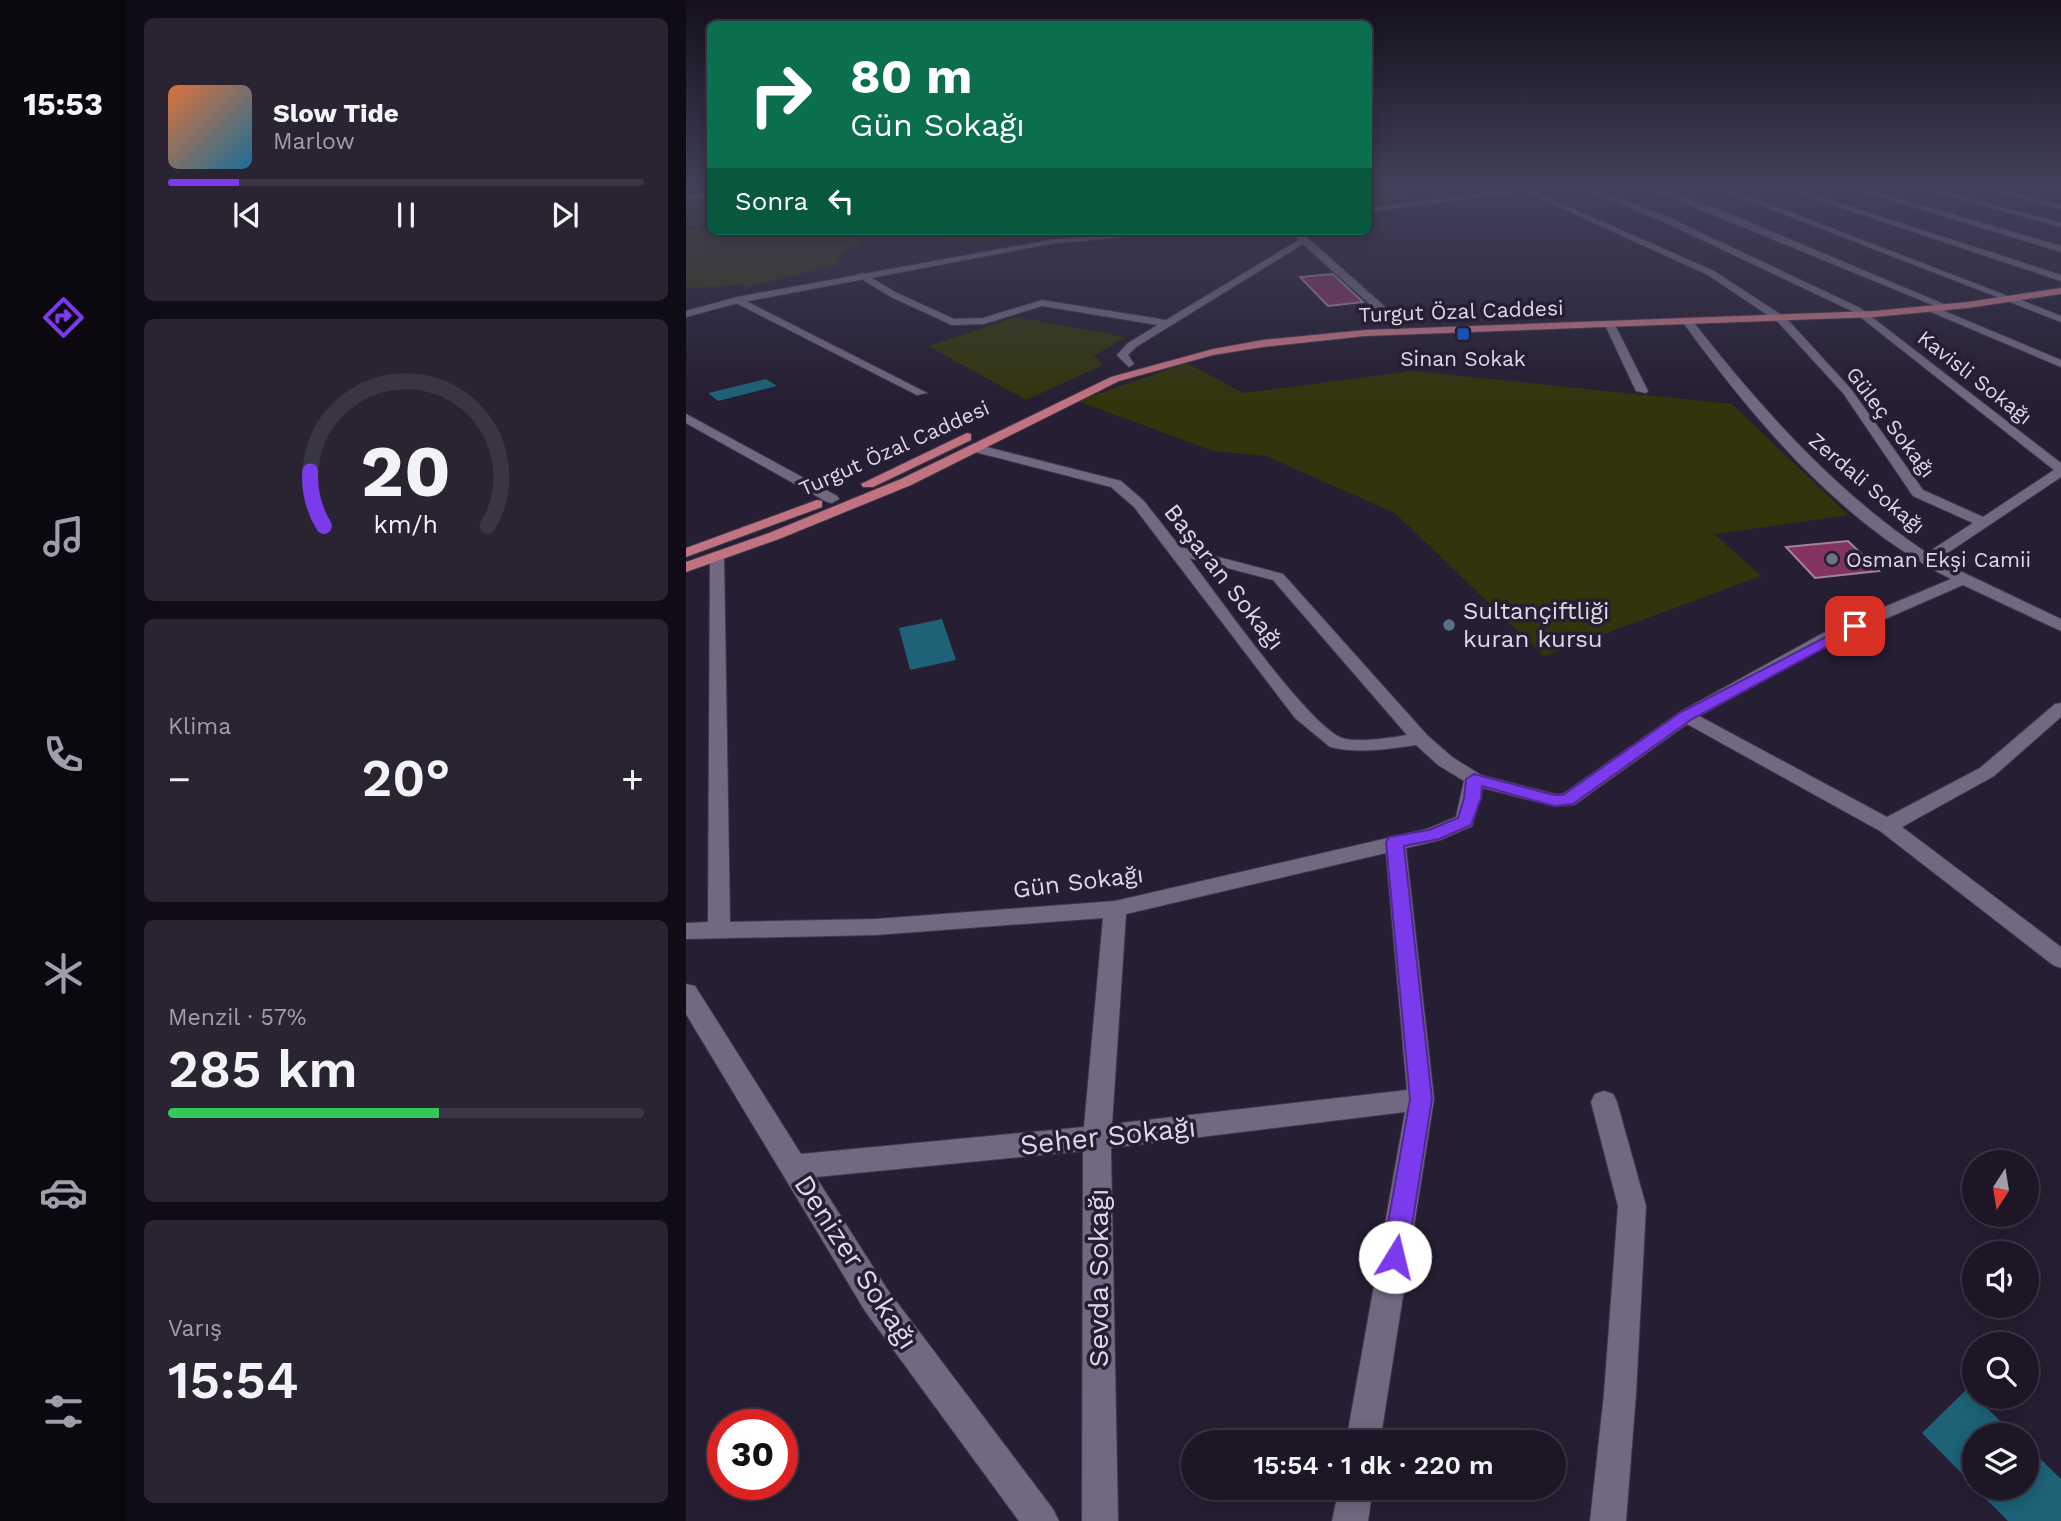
<!DOCTYPE html>
<html lang="tr">
<head>
<meta charset="utf-8">
<style>
	:root { --surface:#1c1626; --page:#292332; --text:#f1f3f6; --muted:#a09fa7; --line:#3a3543; --accent:#7c3aed }
	body { margin:0; font-family:"Work Sans",sans-serif; background:var(--page); color:var(--text); height:100vh; display:flex; flex-direction:column; font-size:26px; white-space:nowrap }
	* { box-sizing:border-box; margin:0 }
	p { font-size:23px; color:var(--muted) }
	.icon { flex:none; width:38px; height:38px; fill:none; stroke:currentColor; stroke-width:2; stroke-linecap:round; stroke-linejoin:round }
	.map { position:relative; flex:1; overflow:hidden }
	.sheet { display:flex; flex-direction:column; gap:18px; padding:18px; background:#0f0c15; width:560px }
	.sheet>* { flex:none }
	.banner { position:absolute; left:21px; top:21px; width:665px; height:214px; border-radius:10px; box-shadow:0 4px 18px #0003,0 0 0 2px var(--line); background:#0b6e4f; color:#fff; overflow:hidden }
	.needle { width:46px; rotate:192deg }
	.fabs { position:absolute; left:1276px; top:1150px; display:grid; gap:14px }
	.fabs a { display:grid; place-items:center; width:77px; height:77px; border-radius:50%; background:var(--surface); box-shadow:0 4px 18px #0003,0 0 0 2px var(--line); font-size:35px }
	.speed { position:absolute; left:21px; top:1409px; display:flex; gap:14px; font-size:35px; font-weight:700; text-align:center }
	.speed>* { display:grid; place-content:center; width:91px; height:91px; border-radius:50%; background:var(--surface); box-shadow:0 4px 18px #0003,0 0 0 2px var(--line); line-height:1 }
	.speed .limit { border:10px solid #d22; background:#fff; color:#111 }
	.pin { position:absolute; display:grid; place-items:center; width:60px; height:60px; color:#fff; margin:-30px; border-radius:14px; box-shadow:0 4px 10px #0006 }
	.me { position:absolute; width:77px; margin:-38px; rotate:9deg; stroke-linejoin:round; filter:drop-shadow(0 0 5px #0008) }
	.turn { display:flex; align-items:center; gap:24px; height:147px; padding:0 28px; font-size:32px }
	.turn .icon { width:91px; height:91px; stroke-width:2.5 }
	.turn b { display:block; font-size:49px; line-height:60px }
	.then { display:flex; align-items:center; height:66px; padding:0 28px; background:#0003; gap:14px; font-size:26px }
	.big { font-size:52px; font-weight:600; line-height:1.1 }
	.sheet .tile { flex:1; display:flex; flex-direction:column; justify-content:center; gap:10px; min-width:0; padding:0 24px; border-radius:10px; background:var(--page) }
	.sheet .dial { align-items:center; gap:0 }
	.dial svg { height:182px; overflow:visible; fill:none; stroke:var(--line); stroke-width:7; stroke-linecap:round; text-anchor:middle }
	.dial text { fill:var(--text); stroke:none }
	.song { display:flex; align-items:center; gap:21px }
	.cover { width:84px; height:84px; border-radius:10px; background:linear-gradient(135deg,hsl(20 70% 55%),hsl(200 70% 35%)) }
	.played { height:7px; border-radius:4px; background:linear-gradient(90deg,var(--accent) 15%,var(--line) 15%) }
	.keys { display:flex; justify-content:space-around; direction:ltr }
	.heat { display:flex; justify-content:space-between; align-items:center; font-size:38px; direction:ltr }
	.charge { height:10px; border-radius:5px; background:linear-gradient(90deg,#34c759 57%,var(--line) 0) }
	.trip { position:absolute; left:495px; top:1430px; width:385px; height:70px; border-radius:35px; background:var(--surface); box-shadow:0 4px 18px #0003,0 0 0 2px var(--line); font-weight:600; line-height:70px; text-align:center }
	main { display:flex; flex:1; min-height:0 }
	.menu { display:flex; flex-direction:column; width:126px; justify-content:space-around; align-items:center; background:#0b090f; color:var(--muted) }
	.menu .icon { width:49px; height:49px }
	.menu .active { color:var(--accent) }
	.menu b { font-size:32px; color:var(--text) }
	.map>svg:first-child { display:block }
	.green { fill:#32350c }
	.water { fill:#1d6277 }
	.building { fill:#833362; stroke:#a08593; stroke-width:2 }
	.lines { fill:none; stroke-linecap:round; stroke-linejoin:round }
	.minor-casing { stroke:#41394a; stroke-width:2 }
	.tertiary-casing { stroke:#41394a; stroke-width:2 }
	.primary-casing { stroke:#41394a; stroke-width:2 }
	.trunk-casing { stroke:#41394a; stroke-width:2 }
	.minor { fill:#726881; fill-rule:evenodd }
	.tertiary { fill:#726881; fill-rule:evenodd }
	.primary { fill:#c17382; fill-rule:evenodd }
	.trunk { fill:#dc7682; fill-rule:evenodd }
	.route { fill:#7c3aed; stroke:#51269a; stroke-width:2 }
	.transit-dot { fill:#1a4fb4; stroke:#261e32; stroke-width:2.5 }
	.worship-dot { fill:#6b7280; stroke:#261e32; stroke-width:2.5 }
	.service-dot { fill:#5c6f8a; stroke:#261e32; stroke-width:2.5 }
	.labels { text-anchor:middle; dominant-baseline:central; stroke-width:7; stroke-linejoin:round; paint-order:stroke }
	.far-street-label { font-size:21px; fill:#ded9e7; stroke:#261e32 }
	.far-poi-label { font-size:21px; fill:#ded9e7; stroke:#261e32 }
	.street-label { font-size:24px; fill:#ded9e7; stroke:#261e32 }
	.poi-label { font-size:24px; fill:#ded9e7; stroke:#261e32; text-anchor:start }
	.near-street-label { font-size:28px; fill:#ded9e7; stroke:#261e32 }
</style>
</head>
<body>
<main>
<nav class="menu">
<b>15:53</b>
<svg class="icon active" aria-label="directions" viewBox="0 0 24 24"><path d="M12 3l9 9-9 9-9-9zM9 14v-3h6M13 9l2 2-2 2"/></svg>
<svg class="icon" aria-label="music" viewBox="0 0 24 24"><path d="M9 18V5l10-2v13"/><circle cx="6" cy="18" r="3"/><circle cx="16" cy="16" r="3"/></svg>
<svg class="icon" aria-label="phone" viewBox="0 0 24 24"><path d="M5 4h4l2 5-3 2q2 4 5 5l2-3 5 2v4C11 20 4 13 5 4z"/></svg>
<svg class="icon" aria-label="climate" viewBox="0 0 24 24"><path d="M12 3v18M4 7l16 10M4 17L20 7"/></svg>
<svg class="icon" aria-label="car" viewBox="0 0 24 24"><path d="M5 17H2v-5l4-1 3-4h7l3 4 3 1v5h-3M9 17h6M6 11h13"/><circle cx="7" cy="17" r="2"/><circle cx="17" cy="17" r="2"/></svg>
<svg class="icon" aria-label="filters" viewBox="0 0 24 24"><path d="M4 7h16M4 17h16"/><circle cx="9" cy="7" r="2"/><circle cx="15" cy="17" r="2"/></svg>
</nav>
<section class="sheet">
<div class="tile">
<div class="song"><i class="cover"></i><div><b>Slow Tide</b><p>Marlow</p></div></div>
<div class="played"></div>
<div class="keys"><svg class="icon" aria-label="previous" viewBox="0 0 24 24"><path d="M18 5L8 12l10 7zM5 5v14"/></svg><svg class="icon" aria-label="pause" viewBox="0 0 24 24"><path d="M8 5v14M16 5v14"/></svg><svg class="icon" aria-label="next" viewBox="0 0 24 24"><path d="M6 5l10 7-10 7zM19 5v14"/></svg></div>
</div>
<div class="tile dial"><svg viewBox="0 0 100 80">
<path d="M14 69A42 42 0 1 1 86 69"/>
<path d="M14 69A42 42 0 0 1 8 45" stroke="#7c3aed"/>
<text x="50" y="56" font-size="32" font-weight="700">20</text>
<text x="50" y="72" font-size="11">km/h</text>
</svg></div>
<div class="tile"><p>Klima</p>
<div class="heat"><a>−</a><b class="big">20°</b><a>+</a></div>
</div>
<div class="tile"><p>Menzil · 57%</p><b class="big">285 km</b><div class="charge"></div></div>
<div class="tile"><p>Varış</p><b class="big">15:54</b></div>
</section>
<div class="map">
<svg width="1375" height="1521" viewBox="0 0 1375 1521">
	<rect width="100%" height="100%" fill="#261e32"/>
	<path class="green" d="M683 187H755L757 188 752 192 683 202Z
		M24 198V224L0 226V199Z
		M24 228V231H169L177 244 156 252 151 265 56 288 58 284 0 289V230Z
		M220 231H409L280 243 246 238 222 240Z
		M330 317 439 337 408 356 417 365 340 400 242 346Z
		M501 363 557 393 727 371 1046 404 1162 515 1028 534 1075 576 858 656 709 513 580 456 527 451 392 401Z"/>
	<path class="water" d="M80 379 91 386 32 401 22 393Z
		M256 619 270 660 224 670 213 628Z
		M1281 1389 1329 1435H1288V1486L1236 1433Z
		M1341 1446 1375 1479V1521H1322L1289 1488H1340Z"/>
	<path class="building" d="M647 274 677 302 642 306 614 277Z
		M1162 541 1193 571 1129 578 1100 547Z"/>
	<g class="lines">
		<g class="minor-casing">
			<path id="minor" d="M892 187H903L982 217 1174 308 1375 463V477L1251 560 1375 619V631L1277 585 1151 640 1013 716 1201 817 1294 768 1369 704 1375 703V717L1308 776 1216 827 1375 947V968L1367 965 1194 831 1001 724 888 805 868 806 797 788 786 826 754 840 720 848 748 1099 694 1442H660L719 1112 425 1148 432 1521H396L397 1151 130 1177 201 1289 367 1509 373 1521H333L179 1311 0 1014V984L9 986 115 1154 398 1127 417 918 190 935 0 939V923L22 922 24 557 31 553 38 557 44 922 190 919 429 901 741 829 770 817 778 781 752 765 730 745C702 749 672 754 644 747L609 718 448 507 425 487 285 451V445L289 444 435 481 458 501 494 547 597 574 741 735 766 757 795 775 868 794H877L994 712 1139 632 1265 579C1154 523 1068 420 996 321L1005 319C1074 407 1147 490 1241 553L1287 523 1227 496 1157 393 1092 322 1022 275 840 192V188L1028 271 1100 318 1165 389 1237 490 1297 517 1368 470 1168 312 976 221ZM503 558 587 580 721 735C703 738 673 743 656 738 623 726 529 592 503 558ZM700 853 721 1090 426 1124 440 914Z
				M959 187H970L1037 211 1267 308 1259 310Z
				M1028 187H1039L1332 300 1324 302Z
				M1093 187H1104L1375 275V281Z
				M1161 187H1173L1375 246V252Z
				M1231 187H1243L1375 223V227Z
				M1292 187H1305L1375 205V209Z
				M605 231H614L716 322V326H708L617 244 450 347 442 355 448 364 443 367 431 355 442 343 472 325 356 306 298 324 266 325 205 297 169 275 177 273 211 293 268 319 297 318 356 300 480 320 613 240Z
				M48 298H54L241 393 231 395 48 302Z
				M1245 308H1251L1375 360V367L1245 312Z
				M920 323 929 325 962 391 960 393 950 391 919 325Z
				M0 414 151 496 153 499 146 503 141 502 0 423Z
				M918 1091 927 1094 931 1102 960 1206 950 1394 940 1521H904L918 1394 932 1206 905 1102 909 1094Z
				M653 1488H687L682 1521H646Z"/>
		</g>
		<g class="tertiary-casing">
			<path id="tertiary" d="M849 187H871L682 212V208Z
				M1368 187H1375V189H1369Z
				M468 231H502L364 244 52 303 0 317V311L51 297 364 240Z
				M1324 298H1330L1375 316V322L1324 302Z"/>
		</g>
		<g class="primary-casing">
			<path id="primary" d="M1375 288V294L1282 308 1188 317 679 336 577 347 527 355 433 381 225 485 93 539 0 572V562L83 533 215 479 425 377 527 349 577 340 679 330 1188 311 1282 302Z
				M281 433 285 434V440L187 487H177L175 484Z
				M131 500 136 501V507L0 557V548Z"/>
		</g>
		<g class="trunk-casing">
			<path id="trunk" d="M24 194V198L0 199V195Z"/>
		</g>
		<use href="#minor" class="minor"/>
		<use href="#tertiary" class="tertiary"/>
		<use href="#primary" class="primary"/>
		<use href="#trunk" class="trunk"/>
	</g>
	<linearGradient id="sky" x2="0" y2="1"><stop stop-color="#15101c"/><stop offset="0.47" stop-color="#41415a"/><stop offset="1" stop-color="#41415a" stop-opacity="0"/></linearGradient>
	<rect width="1375" height="400" fill="url(#sky)"/>
	<path class="route" d="M1169 622 1176 626 1174 629 1006 719 887 804 868 806 796 786 795 798 785 825 753 839 718 846 746 1099 721 1257 717 1266 709 1269 700 1266 696 1257 724 1099 700 842 703 837 743 830 772 818 778 798 780 779 788 774 868 795H877L995 712Z"/>
	<rect class="transit-dot" x="770" y="327" width="14" height="14" rx="3.5"/>
	<circle class="worship-dot" cx="1146" cy="559" r="7"/>
	<circle class="service-dot" cx="763" cy="625" r="7"/>
	<g class="labels">
		<g class="far-street-label">
			<text transform="translate(775 311) rotate(-2)">Turgut Özal Caddesi</text>
			<text transform="translate(1289 377) rotate(38)">Kavisli Sokağı</text>
			<text transform="translate(1205 422) rotate(53)">Güleç Sokağı</text>
			<text transform="translate(208 448) rotate(-24)">Turgut Özal Caddesi</text>
			<text transform="translate(1181 483) rotate(40)">Zerdali Sokağı</text>
		</g>
		<g class="far-poi-label">
			<text x="777" y="358">Sinan Sokak</text>
			<text x="1160" y="559" text-anchor="start">Osman Ekşi Camii</text>
		</g>
		<g class="street-label">
			<text transform="translate(538 577) rotate(52)">Başaran Sokağı</text>
			<text transform="translate(392 882) rotate(-7)">Gün Sokağı</text>
		</g>
		<g class="poi-label">
			<text x="777" y="611">Sultançiftliği<tspan x="777" dy="28">kuran kursu</tspan></text>
		</g>
		<g class="near-street-label">
			<text transform="translate(422 1136) rotate(-6)">Seher Sokağı</text>
			<text transform="translate(170 1262) rotate(57)">Denizer Sokağı</text>
			<text transform="translate(412 1278) rotate(-90)">Sevda Sokağı</text>
		</g>
	</g>
</svg>
<div class="fabs">
<a><svg class="needle" viewBox="-14 -14 28 28"><path d="M0-13l5 13h-10z" fill="#e53935"/><path d="M0 13l5-13h-10z" fill="#a09fa7"/></svg></a>
<a><svg class="icon" aria-label="sound" viewBox="0 0 24 24"><path d="M4 9h4l5-4v14l-5-4H4zM17 9q2 3 0 6"/></svg></a>
<a><svg class="icon" aria-label="search" viewBox="0 0 24 24"><circle cx="10" cy="10" r="6"/><path d="M15 15l6 6"/></svg></a>
<a><svg class="icon" aria-label="layers" viewBox="0 0 24 24"><path d="M12 4l9 5-9 5-9-5zM3 14l9 5 9-5"/></svg></a>
</div>
<div class="speed"><div class="limit">30</div></div>
<div class="pin" style="left:1169px;top:626px;background:#d93025"><svg class="icon" aria-label="arrive" viewBox="0 0 24 24"><path d="M6 21V4h12l-3 4 3 4H6"/></svg></div>
<svg class="me" style="left:709px;top:1257px" viewBox="-20 -20 40 40"><circle r="19" fill="#fff"/><path d="M0-13L10 11 0 6-10 11z" fill="#7c3aed"/></svg>
<div class="trip">15:54 · 1 dk · 220 m</div>
<div class="banner">
<div class="turn"><svg class="icon" aria-label="right" viewBox="0 0 24 24"><path d="M7 20v-9h11M14 6l5 5-5 5"/></svg><div><b>80 m</b>Gün Sokağı</div></div>
<div class="then">Sonra<svg class="icon" aria-label="left" viewBox="0 0 24 24"><path d="M17 20v-9H6M10 6l-5 5 5 5"/></svg></div>
</div>
</div>
</main>
</body>
</html>
